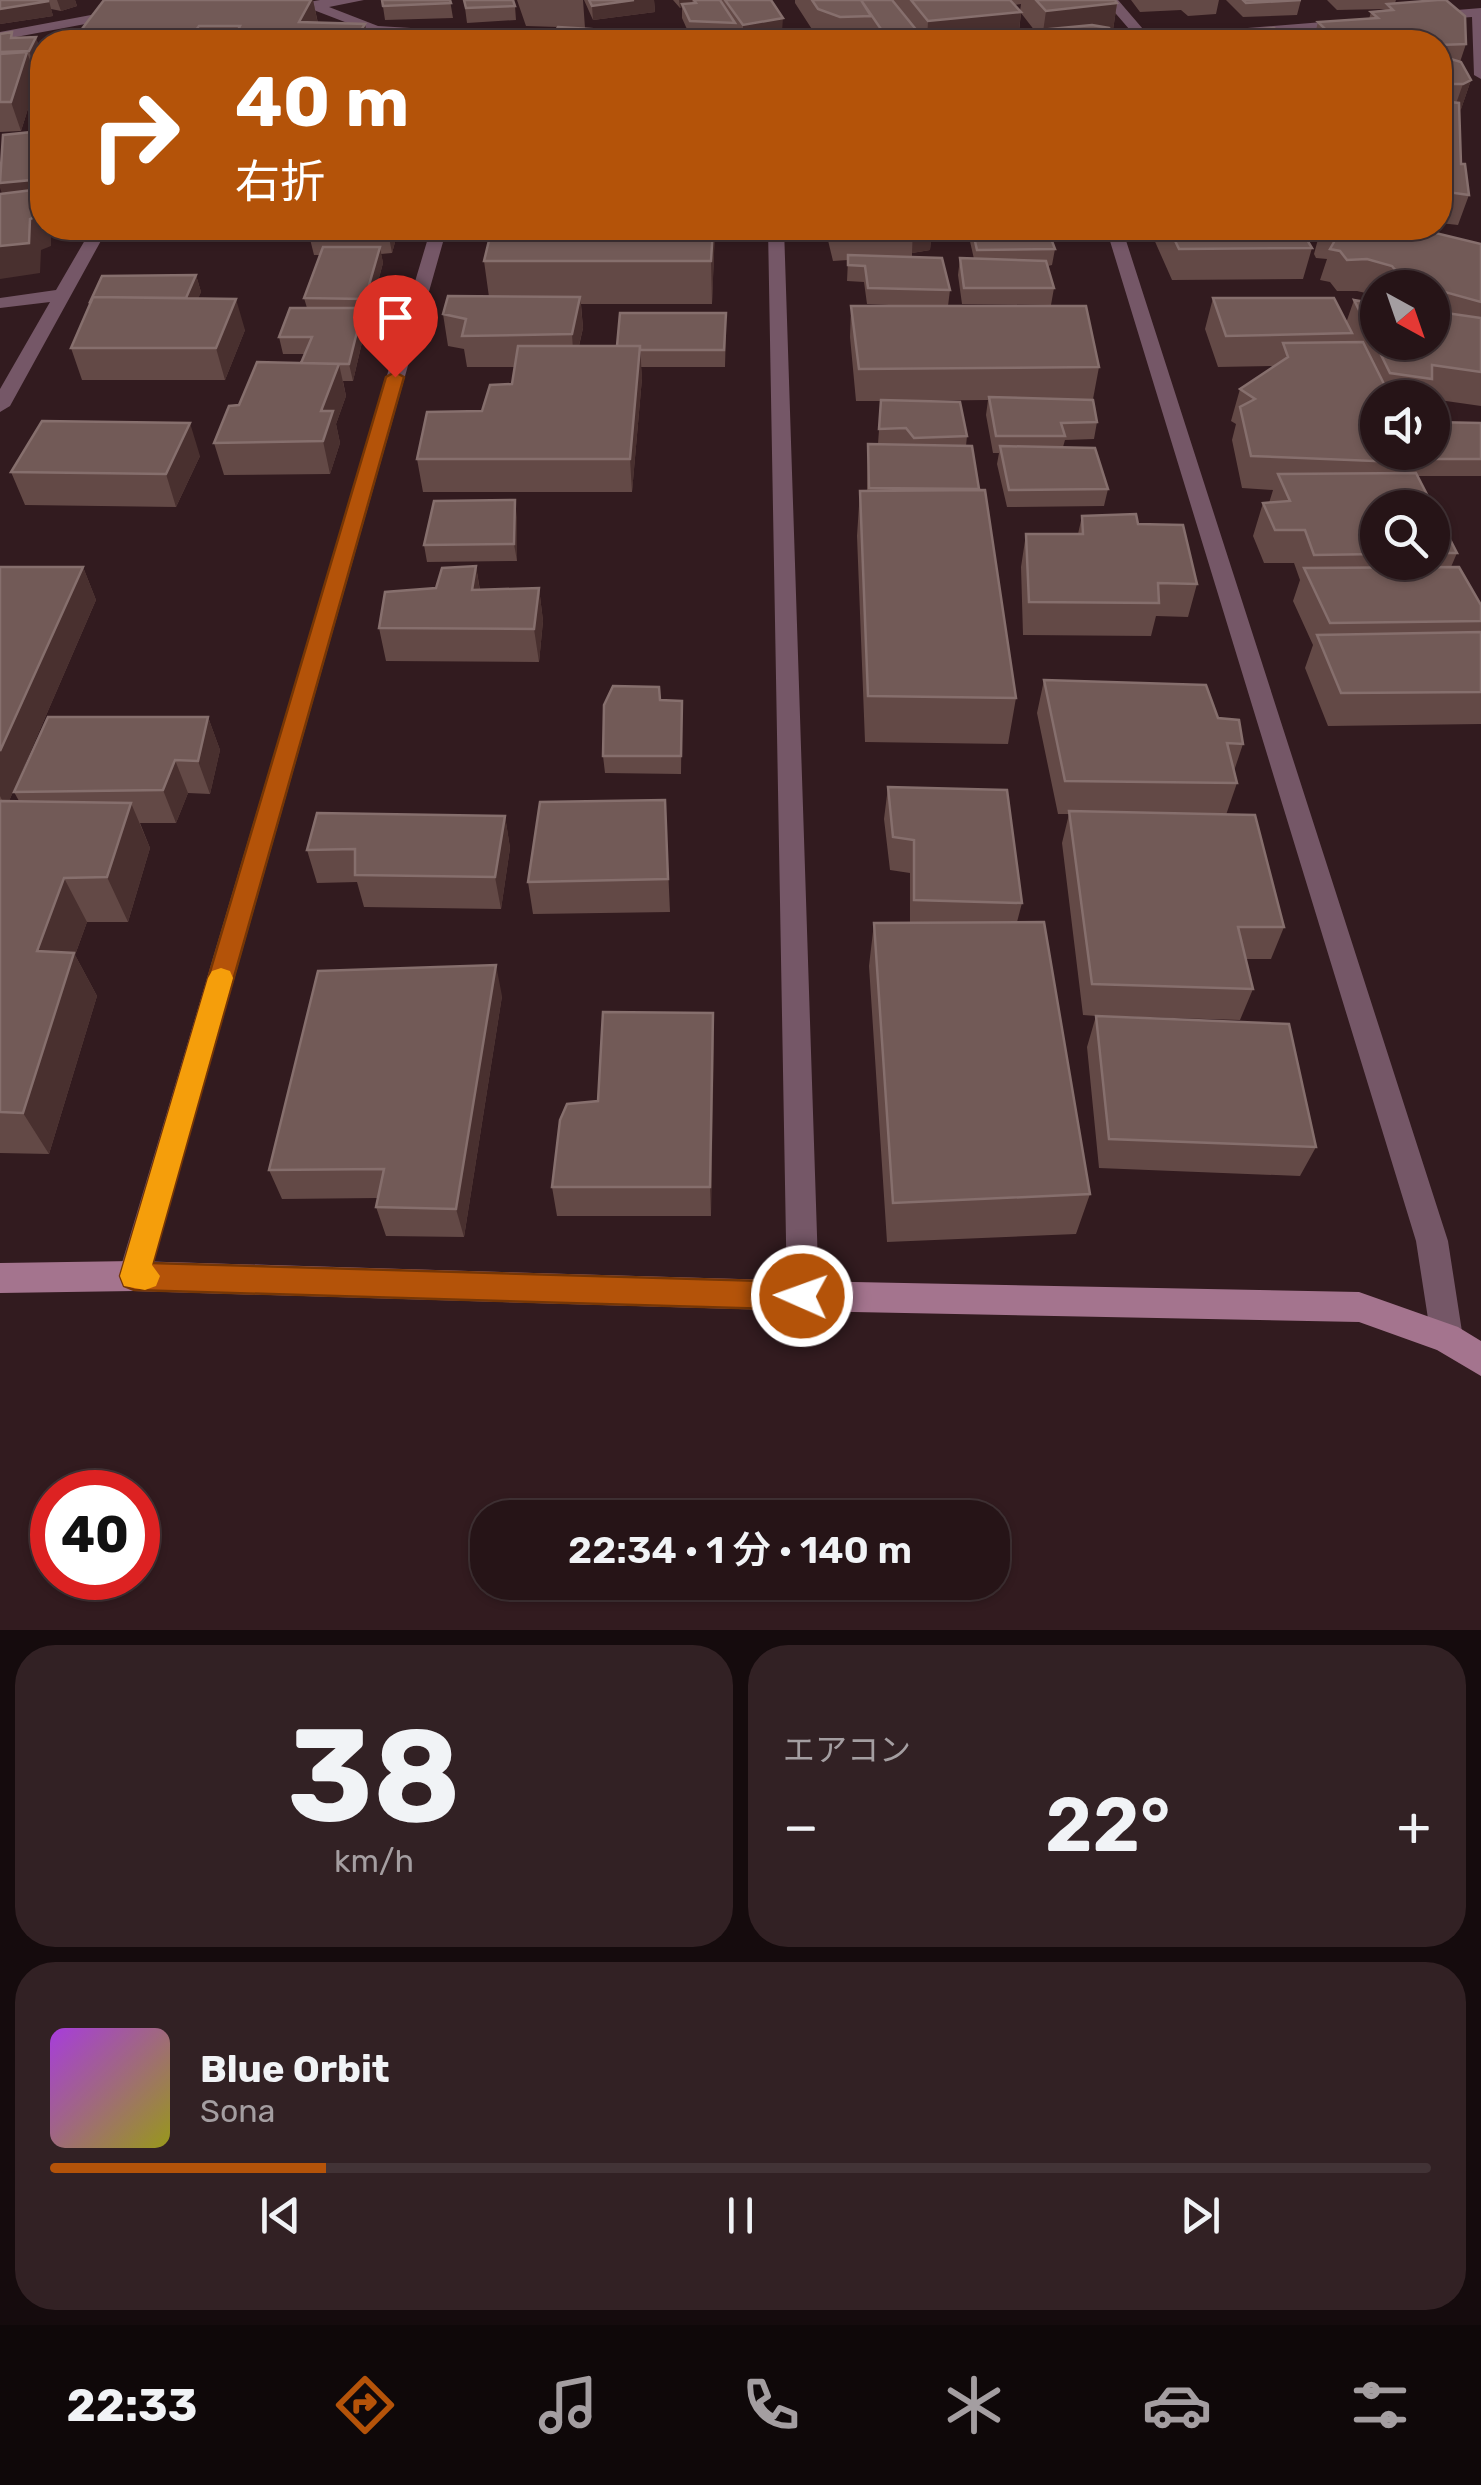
<!DOCTYPE html>
<html lang="ja">
<head>
<meta charset="utf-8">
<style>
	:root { --surface:#261417; --page:#322124; --text:#f1f3f6; --muted:#a49ea1; --line:#423336; --accent:#b45309 }
	body { margin:0; font-family:Rubik,"Noto Sans JP",sans-serif; background:var(--page); color:var(--text); height:100vh; display:flex; flex-direction:column; font-size:38px; white-space:nowrap }
	* { box-sizing:border-box; margin:0 }
	p { font-size:32px; color:var(--muted) }
	.icon { flex:none; width:55px; height:55px; fill:none; stroke:currentColor; stroke-width:2; stroke-linecap:round; stroke-linejoin:round }
	.map { position:relative; height:1630px; overflow:hidden }
	.side { display:flex; flex-direction:column; gap:15px; padding:15px; background:#150b0d; flex:1 }
	.side>* { flex:none }
	.banner { position:absolute; left:30px; top:30px; width:1422px; height:210px; border-radius:40px; box-shadow:0 2px 8px #0004,0 0 0 2px var(--line); background:#b45309; color:#fff; overflow:hidden }
	.needle { width:65px; rotate:140deg }
	.buttons { position:absolute; left:1360px; top:270px; display:grid; gap:20px }
	.buttons a { display:grid; place-items:center; width:90px; height:90px; border-radius:50%; background:var(--surface); box-shadow:0 2px 8px #0004,0 0 0 2px var(--line); font-size:50px }
	.speed { position:absolute; left:30px; top:1470px; display:flex; gap:20px; font-size:50px; font-weight:700; text-align:center }
	.speed>* { display:grid; place-content:center; width:130px; height:130px; border-radius:50%; background:var(--surface); box-shadow:0 2px 8px #0004,0 0 0 2px var(--line); line-height:1 }
	.speed .limit { border:15px solid #d22; background:#fff; color:#111 }
	.pin { position:absolute; display:grid; place-items:center; width:85px; height:85px; color:#fff; margin:-102px -42px; border-radius:50% 50% 50% 0; rotate:-45deg; box-shadow:0 0 10px #0007 }
	.pin .icon { rotate:45deg }
	.me { position:absolute; width:110px; margin:-55px; rotate:272deg; stroke-linejoin:round; filter:drop-shadow(0 0 8px #0008) }
	.turn { display:flex; align-items:center; gap:35px; height:210px; padding:0 40px; font-size:45px }
	.turn .icon { width:130px; height:130px; stroke-width:2.5 }
	.turn b { display:block; font-size:70px; line-height:85px }
	.big { font-size:75px; font-weight:600; line-height:1.1 }
	.side .card { flex:1; display:flex; flex-direction:column; justify-content:center; gap:15px; min-width:0; padding:0 35px; border-radius:40px; background:var(--page) }
	.side .dial { align-items:center; gap:0 }
	.dial b { font-size:130px; line-height:1 }
	.song { display:flex; align-items:center; gap:30px }
	.cover { width:120px; height:120px; border-radius:15px; background:linear-gradient(135deg,hsl(280 70% 55%),hsl(60 70% 35%)) }
	.played { height:10px; border-radius:5px; background:linear-gradient(90deg,var(--accent) 20%,var(--line) 20%) }
	.keys { display:flex; justify-content:space-around; direction:ltr }
	.heat { display:flex; justify-content:space-between; align-items:center; font-size:55px; direction:ltr }
	.side .tiles { flex:1; display:grid; gap:15px; grid-template-columns:1fr 1fr }
	.card:last-child { grid-column:span 2 }
	.trip { position:absolute; left:470px; top:1500px; width:540px; height:100px; border-radius:40px; background:var(--surface); box-shadow:0 2px 8px #0004,0 0 0 2px var(--line); font-weight:600; line-height:100px; text-align:center }
	.tab-bar { display:flex; height:160px; justify-content:space-around; align-items:center; background:#0f0809; color:var(--muted) }
	.tab-bar .icon { width:70px; height:70px }
	.tab-bar .current { color:var(--accent) }
	.tab-bar b { font-size:45px; color:var(--text) }
	.map>svg:first-child { display:block }
	.lines { fill:none; stroke-linecap:round; stroke-linejoin:round }
	.street { fill:#755767; fill-rule:evenodd }
	.secondary { fill:#a4748e; fill-rule:evenodd }
	.wall { fill:#634946; fill-rule:evenodd }
	.shaded-wall { fill:#49302f }
	.building { fill:#725a57; stroke:#866f6d; stroke-width:2.5 }
	.route { fill:#b45309; stroke:#753606; stroke-width:2.5 }
	.slow { fill:#f59e0b }
</style>
</head>
<body>
<div class="map">
<svg width="1481" height="1630" viewBox="0 0 1481 1630">
	<rect width="100%" height="100%" fill="#321b1f"/>
	<g class="lines">
		<path class="street" d="M320 0H364L329 7 378 26 575 38 582 42H515L376 34 311 9 282 12 275 8Z
			M1104 0H1118L1149 36 1348 20 1355 24 1348 28 1173 42H1122L1136 37Z
			M1481 8V79L1474 75 1472 17 1433 20 1426 16 1433 12Z
			M123 9 130 13 128 16 0 40V32Z
			M92 228H108L10 406 0 412V389L50 302 0 308V298L56 290Z
			M431 228H447L150 1276 145 1287 134 1291 123 1287 118 1276Z
			M768 228H784L819 1296 814 1307 803 1311 792 1307 787 1296Z
			M1106 228H1122L1448 1241 1463 1338 1458 1349 1447 1354 1436 1349 1431 1338 1416 1241Z"/>
		<path class="secondary" d="M134 1261 803 1281 1359 1292 1458 1327 1481 1341V1376L1437 1350 1359 1322 803 1311 134 1291 0 1293V1263Z"/>
	</g>
	<path class="wall" d="M0 0H75L77 6 61 11 51 9 53 16 0 24Z
		M104 0H313L318 23 365 24 368 42H72Z
		M382 0H450L453 18 385 20Z
		M464 0 515 6 516 20 467 23Z
		M517 0H583L585 28 652 33 653 42H549L558 27 526 26Z
		M584 0H654L655 12 593 20Z
		M673 0H721H720L721 3V0H771L782 32 743 40 735 29V37L690 36 682 18V7L680 8Z
		M795 0H1010L1020 11 1021 4 1015 5 1011 0H1115L1117 3 1113 30H1111L1121 42H921L917 38V42H878L870 30 869 42H833L817 37 795 3ZM1021 13 1035 31 1019 32Z
		M1131 0H1219L1216 14 1188 16 1181 10 1140 12Z
		M1226 0H1301L1297 15 1243 17Z
		M1327 0H1396L1395 3 1466 44 1460 62 1471 80 1461 109 1459 110 1461 164 1469 195 1458 225 1440 223V42H1313L1318 22 1369 19 1371 12 1386 9 1337 10Z
		M1236 31 1289 42H1181L1182 37 1234 39Z
		M0 34 14 38 36 37 40 52 34 66H32L37 80 21 131 0 132Z
		M313 228H399L392 253 381 254 383 263 369 315H364L366 325 353 381H343L346 396 336 424 340 443 330 474 224 475 214 443 301 363 305 354H283L279 337 307 308 304 298 320 255H314L310 239Z
		M492 228H715L712 304H581L583 328 579 346H617L726 329 725 367H641L642 378 632 492H423L417 459 482 411 512 384 515 367H467L464 349 448 346 443 314 489 297 484 261Z
		M825 228H932L930 250 912 253V257L950 290 948 306 1099 367 1093 399 1097 422 1094 439 1065 440 1063 447 1108 489 1104 506 1007 507 997 464 999 453H993L986 415 988 400 896 401 967 436 966 446 979 489 1016 698 1008 744 865 742 857 536 860 491H867L868 444H878L881 401H856L850 337 851 306H911L867 304 864 282 847 281 848 260 833 261Z
		M956 228H1062V229H1048L1055 249 1052 265 1048 266 1054 288 1051 305 962 304 958 275 960 258 974 259 969 237 970 229Z
		M1149 228H1300L1312 248 1303 279 1172 280Z
		M1321 228H1415L1481 244V406L1432 399V398H1378V452H1432L1481 423V476H1418L1457 553 1451 567 1481 605V724L1328 726 1305 668 1313 645 1293 601 1300 580 1294 563H1264L1253 536 1263 503H1269L1273 490 1242 488 1232 440 1236 424 1231 421 1240 389 1274 366 1218 367 1205 329 1213 298 1346 323 1354 300 1432 342V288H1378V296L1357 291H1337L1330 282 1320 280 1327 259 1316 258 1314 254ZM1378 508H1432V562H1378Z
		M196 275 201 292 198 298 245 330 225 380H82L71 348 90 304V302Z
		M200 456 176 507 25 505 11 472Z
		M1082 516 1138 524 1197 584 1188 617 1156 616 1151 636 1023 635 1021 567 1026 534H1078Z
		M517 517V561L427 562 424 545Z
		M476 566 480 590 539 588 543 621 539 662 386 661 379 628 436 588Z
		M0 567H83L96 600 9 801H19L14 792 208 717 220 750 210 794 188 793 176 823H140L150 848 128 922H87L75 955 97 996 49 1154 0 1153Z
		M1044 680 1218 718 1243 744 1234 771 1237 783 1226 815 1284 927 1271 959H1245L1253 989 1240 1020 1105 1016 1316 1147 1300 1176 1099 1168 1087 1047 1096 1016 1083 1015 1062 843 1069 814H1058L1037 713Z
		M660 700 682 701 681 774 605 773 603 756Z
		M888 787 1022 903 1017 922 1090 1194 1076 1234 887 1242 869 966 874 923 910 922V873L890 870 884 819Z
		M665 800 670 912 533 914 528 882Z
		M505 816 510 848 501 909 364 907 357 882 317 883 307 850Z
		M502 996 464 1237 386 1236 376 1207 378 1198 282 1199 269 1170Z
		M713 1013 711 1216H557L552 1187 598 1101Z"/>
	<path class="shaded-wall" d="M57 0H75L77 6 61 11Z
		M311 0H313L320 34 299 22Z
		M634 0H654L655 12 593 20 592 6Z
		M679 0H692L693 5 682 4V7L680 8Z
		M49 1 53 16 0 24V9Z
		M1117 3 1113 30 1042 39 1046 11Z
		M1021 12 1018 40 927 42 928 21Z
		M783 18 782 32 743 40V25Z
		M365 24 368 42H354Z
		M199 26 203 42H193L191 37Z
		M918 32 917 42H884L885 35Z
		M36 37 40 52 34 66 29 51Z
		M27 52 37 80 21 131 11 102Z
		M1471 80 1461 109 1453 112 1463 84Z
		M42 179V228H51V246L41 250 40 273 0 279V246L9 214 0 188V183Z
		M392 228H399L392 253 389 237Z
		M713 228H715L712 304 711 261Z
		M913 228H932L930 250 912 253Z
		M380 247 383 263 369 315 365 299Z
		M196 275 201 292 190 317 185 300Z
		M580 297 583 328 574 366 572 334Z
		M236 299 245 330 225 380 216 348Z
		M363 308 366 325 353 381 349 364Z
		M640 346 642 378 632 492 630 459Z
		M339 364 346 396 336 424 340 443 330 474 323 441 321 411Z
		M190 423 200 456 176 507 166 474Z
		M515 500 517 517V561L514 544Z
		M476 566 481 599 472 590Z
		M83 567 96 600 6 808 0 796V751Z
		M539 588 543 621 539 662 534 629Z
		M208 717 220 750 210 794 198 761Z
		M175 760 188 793 176 823 163 790Z
		M131 803 150 848 128 922 107 877Z
		M505 816 510 848 501 909 495 877Z
		M64 878 87 922 75 955 97 996 49 1154 23 1113 37 951Z
		M496 965 502 996 464 1237 456 1209Z
		M713 1013 714 1044 711 1216 710 1187Z"/>
	<path class="building" d="M0 0H45L49 1 0 9Z
		M104 0H311L299 22 365 24 354 42H206L208 39 233 40 240 26H199L191 37H172L168 42H72Z
		M382 0H450L451 3 383 6Z
		M464 0H513L515 6 466 8Z
		M589 0H634L592 6Z
		M694 0H720L735 23 690 21 682 4 696 3Z
		M725 0H771L783 18 743 25Z
		M812 0H861L871 16 840 17 818 9Z
		M861 0H892L918 32 885 35Z
		M911 0H1010L1021 12 928 21Z
		M1036 0H1115L1117 3 1046 11Z
		M1243 0H1301L1246 3Z
		M1438 0H1446L1465 16 1466 44 1440 45V42H1338L1318 22 1378 18 1371 12 1393 10 1387 4Z
		M1092 25 1109 28 1121 42H927L926 41Z
		M558 27 652 33 648 42H549Z
		M1274 28 1289 42H1247L1236 31Z
		M12 32 11 38 36 37 29 51 0 52V34Z
		M1229 34 1237 42H1187L1182 37Z
		M446 35 491 39 488 42H439Z
		M27 52 11 102H0V54Z
		M1440 59H1451L1461 62 1471 80 1463 84H1440Z
		M1440 101 1459 103 1461 164H1465L1469 195 1440 191Z
		M42 131V179L0 183 3 135Z
		M41 189 40 215 30 219 29 243 0 246V194Z
		M313 228H392L389 237 310 239Z
		M492 228H713L711 261H484Z
		M834 228H914V229L834 230Z
		M972 228H1047L1055 249 977 250Z
		M1169 228H1300L1312 248 1179 249Z
		M1325 228H1415L1481 244V302L1423 286 1427 277H1401L1392 266 1367 259 1347 260 1340 251 1330 249 1342 228Z
		M323 247H380L365 299 304 298Z
		M848 255 942 258 950 290 868 288 865 266 848 265Z
		M960 258 1046 261 1054 288H964Z
		M196 275 186 298 93 297 91 302H90L102 276Z
		M448 296 580 297 572 334 462 336 466 319 443 314Z
		M93 297 236 299 216 348H71Z
		M1213 298H1334L1352 333 1226 336Z
		M1354 300 1378 304V342H1432V311L1481 318V372L1432 365V379L1390 373Z
		M851 306H1086L1099 367 859 369Z
		M290 308H363L349 364 301 363 312 337H279Z
		M620 313H726L724 350H640V346H617Z
		M1363 342 1391 398H1378V452H1397L1398 462 1251 456 1240 407 1255 399 1240 389 1288 357 1283 343Z
		M518 346H640L630 459H417L427 412 482 411 490 385 512 384Z
		M257 362 339 364 321 411H333L323 441 214 443 229 406 239 405Z
		M989 397 1093 400 1097 422 1061 423 1065 436H996Z
		M881 400 960 402 967 436 914 438 906 428 879 429Z
		M42 421 190 423 166 474 11 472Z
		M1432 422 1481 423V459H1420L1416 452H1432Z
		M868 444 972 446 979 489 869 488Z
		M1000 446 1095 448 1108 489 1009 490Z
		M1416 473 1457 553H1432V508H1378V554L1314 555 1305 530H1275L1263 503 1290 501 1278 474Z
		M985 490 1016 698 868 696 860 491Z
		M515 500 514 544 424 545 434 501Z
		M1136 514 1138 524 1183 525 1197 584 1158 583 1159 603 1029 602 1026 534H1083L1082 516Z
		M476 566 472 590 539 588 534 629 379 628 385 592 436 588 442 568Z
		M0 567H83L0 751Z
		M1459 567 1481 605V621L1330 623 1304 568Z
		M1481 632V692L1341 693 1317 635Z
		M1044 680 1206 685 1218 718 1239 720 1243 744 1227 743 1237 783 1065 781Z
		M613 686 659 687 660 700 682 701 681 756H603L604 705Z
		M48 717H208L198 761 175 760 163 790 14 792Z
		M888 787 1007 790 1022 903 914 900V840L893 837Z
		M665 800 668 879 528 882 540 802Z
		M0 801 131 803 107 877 64 878 37 951 74 953 23 1113 0 1112Z
		M1069 811 1255 815 1284 927H1238L1253 989 1092 984Z
		M317 813 505 816 495 877 355 875V849L307 850Z
		M1044 922 1090 1194 893 1203 874 923Z
		M496 965 456 1209 376 1207 384 1169 269 1170 318 971Z
		M603 1012 713 1013 710 1187H552L560 1120 567 1104 598 1101Z
		M1096 1016 1289 1024 1316 1147 1109 1139Z"/>
	<path class="route" d="M395 372 404 377 153 1263 802 1282 813 1286 817 1296 813 1306 802 1310 134 1290 124 1286 120 1276 386 377Z"/>
	<path class="slow" d="M221 968 230 971 233 978 152 1265 160 1276 156 1286 145 1290 124 1286 120 1276 208 978 212 971Z"/>
</svg>
<div class="buttons">
<a><svg class="needle" viewBox="-14 -14 28 28"><path d="M0-13l5 13h-10z" fill="#e53935"/><path d="M0 13l5-13h-10z" fill="#a49ea1"/></svg></a>
<a><svg class="icon" aria-label="sound" viewBox="0 0 24 24"><path d="M4 9h4l5-4v14l-5-4H4zM17 9q2 3 0 6"/></svg></a>
<a><svg class="icon" aria-label="search" viewBox="0 0 24 24"><circle cx="10" cy="10" r="6"/><path d="M15 15l6 6"/></svg></a>
</div>
<div class="speed"><div class="limit">40</div></div>
<div class="pin" style="left:395px;top:377px;background:#d93025"><svg class="icon" aria-label="arrive" viewBox="0 0 24 24"><path d="M6 21V4h12l-3 4 3 4H6"/></svg></div>
<svg class="me" style="left:802px;top:1296px" viewBox="-20 -20 40 40"><circle r="17" fill="#b45309" stroke="#fff" stroke-width="3"/><path d="M0-11L8 9 0 5-8 9z" fill="#fff"/></svg>
<div class="trip">22:34 · 1 分 · 140 m</div>
<div class="banner">
<div class="turn"><svg class="icon" aria-label="right" viewBox="0 0 24 24"><path d="M7 20v-9h11M14 6l5 5-5 5"/></svg><div><b>40 m</b>右折</div></div>
</div>
</div>
<section class="side">
<div class="tiles">
<div class="card dial"><b>38</b><p>km/h</p></div>
<div class="card"><p>エアコン</p>
<div class="heat"><a>−</a><b class="big">22°</b><a>+</a></div>
</div>
<div class="card">
<div class="song"><i class="cover"></i><div><b>Blue Orbit</b><p>Sona</p></div></div>
<div class="played"></div>
<div class="keys"><svg class="icon" aria-label="previous" viewBox="0 0 24 24"><path d="M18 5L8 12l10 7zM5 5v14"/></svg><svg class="icon" aria-label="pause" viewBox="0 0 24 24"><path d="M8 5v14M16 5v14"/></svg><svg class="icon" aria-label="next" viewBox="0 0 24 24"><path d="M6 5l10 7-10 7zM19 5v14"/></svg></div>
</div>
</div>
</section>
<nav class="tab-bar">
<b>22:33</b>
<svg class="icon current" aria-label="directions" viewBox="0 0 24 24"><path d="M12 3l9 9-9 9-9-9zM9 14v-3h6M13 9l2 2-2 2"/></svg>
<svg class="icon" aria-label="music" viewBox="0 0 24 24"><path d="M9 18V5l10-2v13"/><circle cx="6" cy="18" r="3"/><circle cx="16" cy="16" r="3"/></svg>
<svg class="icon" aria-label="phone" viewBox="0 0 24 24"><path d="M5 4h4l2 5-3 2q2 4 5 5l2-3 5 2v4C11 20 4 13 5 4z"/></svg>
<svg class="icon" aria-label="climate" viewBox="0 0 24 24"><path d="M12 3v18M4 7l16 10M4 17L20 7"/></svg>
<svg class="icon" aria-label="car" viewBox="0 0 24 24"><path d="M5 17H2v-5l4-1 3-4h7l3 4 3 1v5h-3M9 17h6M6 11h13"/><circle cx="7" cy="17" r="2"/><circle cx="17" cy="17" r="2"/></svg>
<svg class="icon" aria-label="filters" viewBox="0 0 24 24"><path d="M4 7h16M4 17h16"/><circle cx="9" cy="7" r="2"/><circle cx="15" cy="17" r="2"/></svg>
</nav>
</body>
</html>
